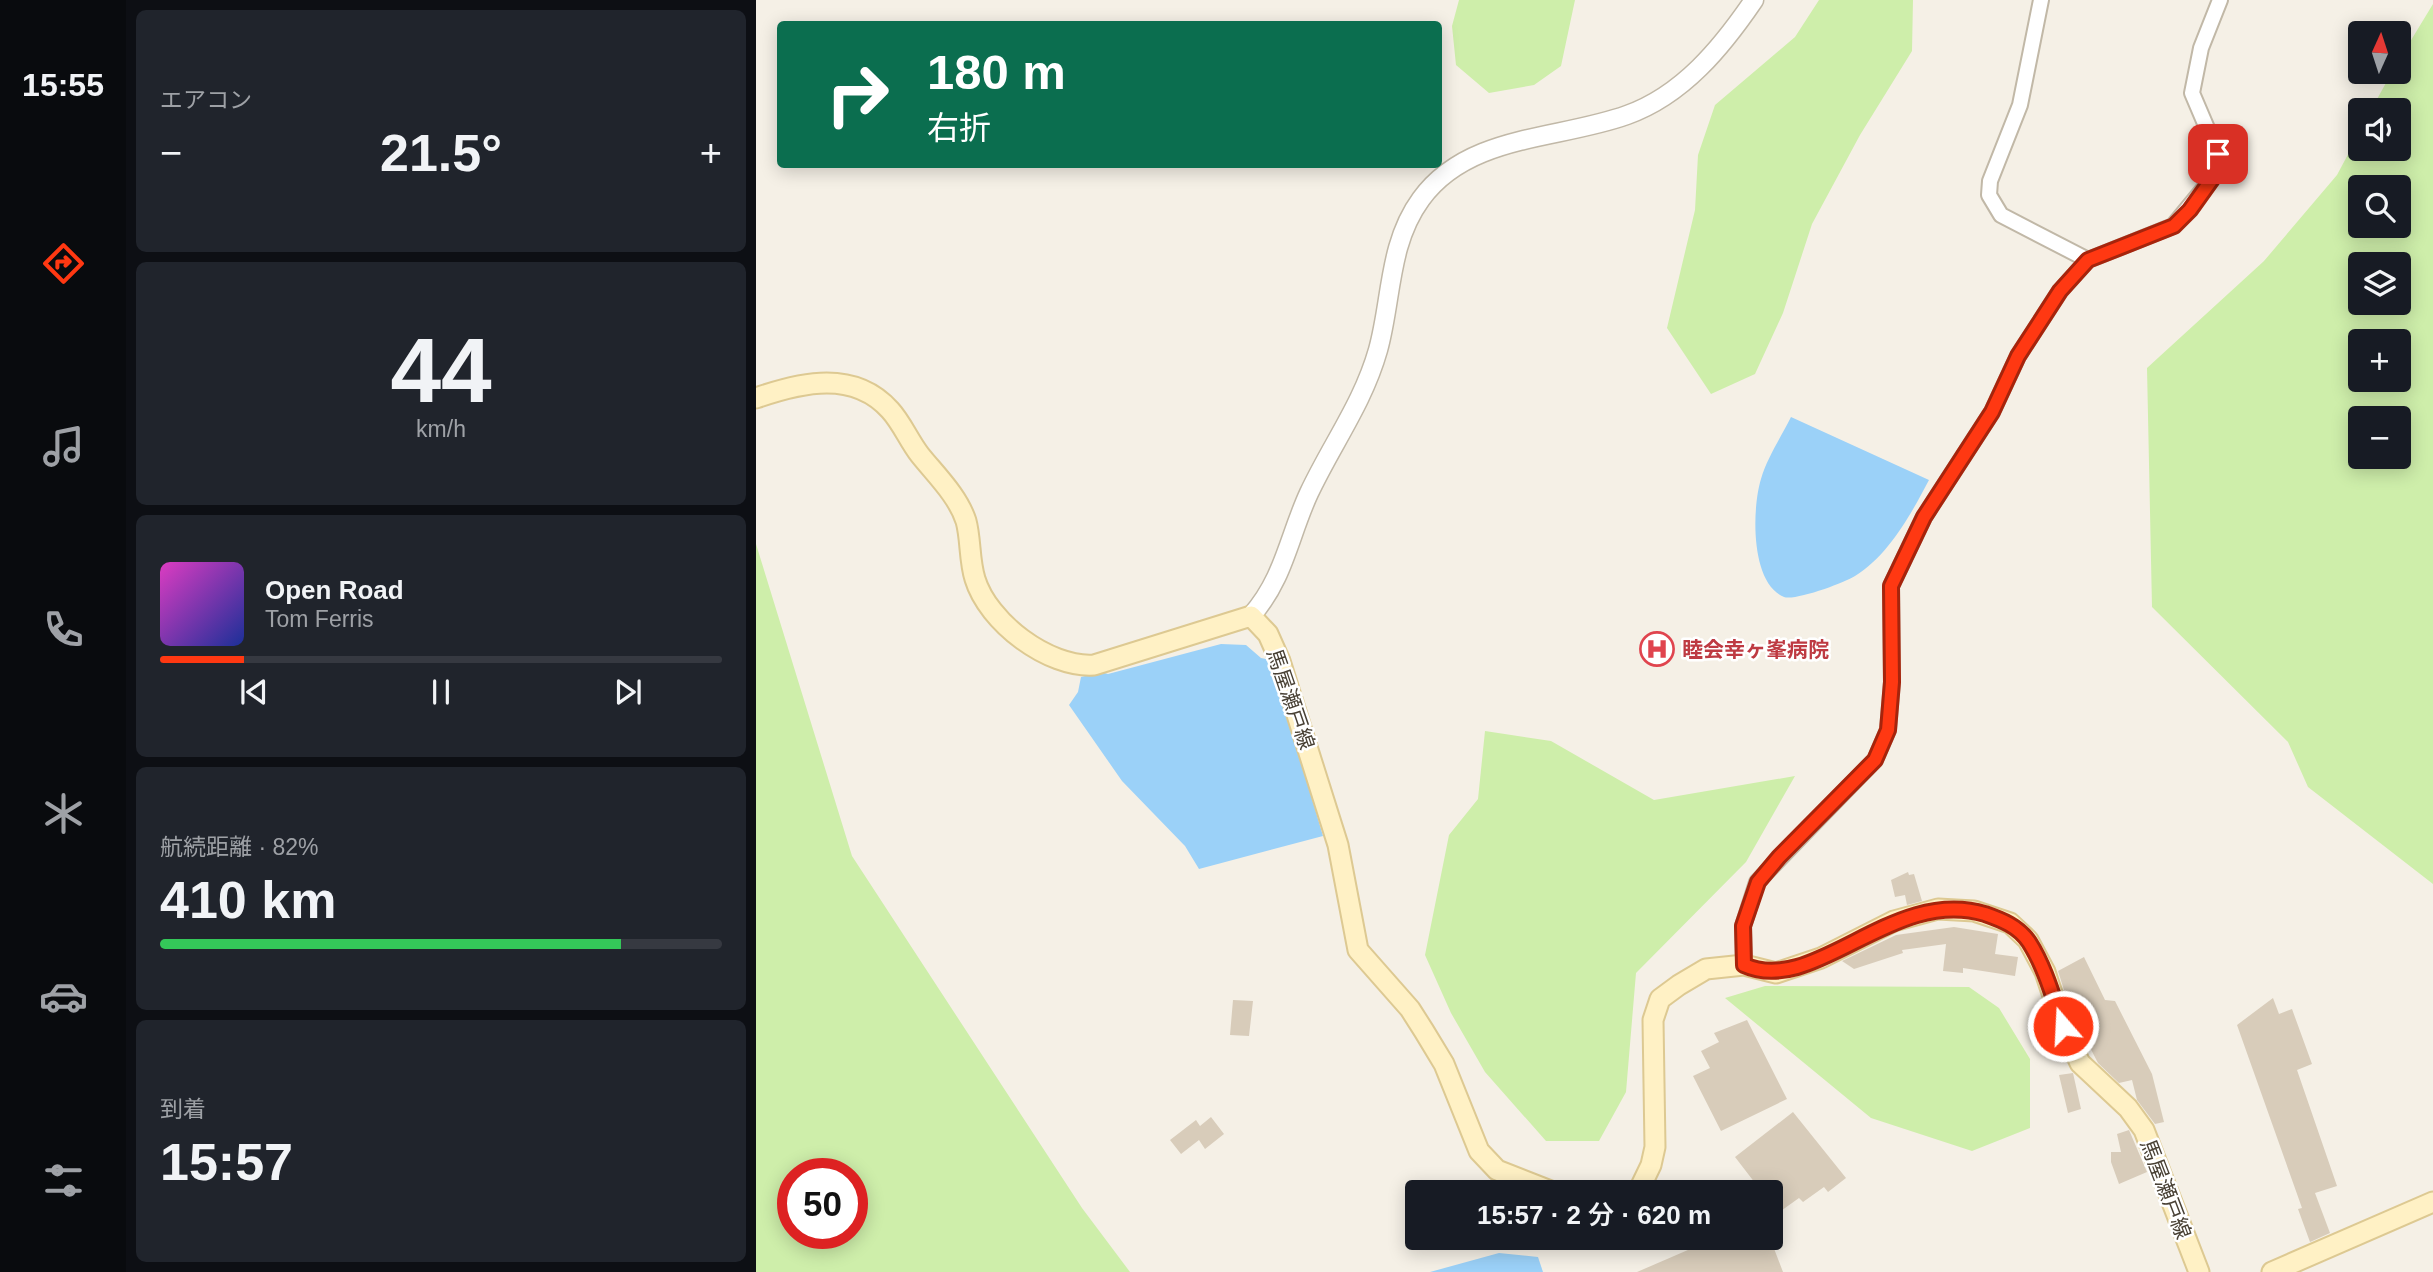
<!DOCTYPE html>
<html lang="ja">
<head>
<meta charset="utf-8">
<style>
	:root { --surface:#171b24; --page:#20242c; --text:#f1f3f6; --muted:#9ea1a6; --line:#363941; --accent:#ff3812 }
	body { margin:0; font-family:Helvetica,"Noto Sans JP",sans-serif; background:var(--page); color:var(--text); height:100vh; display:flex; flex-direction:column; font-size:26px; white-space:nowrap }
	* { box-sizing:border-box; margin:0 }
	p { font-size:23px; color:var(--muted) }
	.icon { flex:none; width:38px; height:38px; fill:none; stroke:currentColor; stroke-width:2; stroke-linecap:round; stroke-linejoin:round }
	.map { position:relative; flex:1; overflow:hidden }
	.side { display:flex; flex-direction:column; gap:10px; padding:10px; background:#0d0f14; width:630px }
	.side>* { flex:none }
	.hud { position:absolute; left:21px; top:21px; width:665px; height:147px; border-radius:7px; box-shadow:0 4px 18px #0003; background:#0b6e4f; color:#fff; overflow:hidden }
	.needle { width:46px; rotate:3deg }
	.fabs { position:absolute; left:1592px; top:21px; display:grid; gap:14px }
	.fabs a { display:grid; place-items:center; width:63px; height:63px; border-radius:7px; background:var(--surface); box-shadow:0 4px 18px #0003; font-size:35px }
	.speed { position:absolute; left:21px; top:1158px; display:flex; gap:14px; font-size:35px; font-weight:700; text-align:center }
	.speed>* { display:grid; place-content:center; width:91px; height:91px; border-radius:50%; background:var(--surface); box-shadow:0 4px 18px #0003; line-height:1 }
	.speed .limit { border:10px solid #d22; background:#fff; color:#111 }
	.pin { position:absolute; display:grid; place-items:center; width:60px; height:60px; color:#fff; margin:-30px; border-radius:14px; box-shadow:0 4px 10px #0006 }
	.me { position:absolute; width:77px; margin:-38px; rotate:341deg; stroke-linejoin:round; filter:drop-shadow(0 0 5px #0008) }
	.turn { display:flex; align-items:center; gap:24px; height:147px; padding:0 35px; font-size:32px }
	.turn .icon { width:91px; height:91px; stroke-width:2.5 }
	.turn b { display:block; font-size:49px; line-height:60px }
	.big { font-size:52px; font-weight:600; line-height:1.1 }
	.side .widget { flex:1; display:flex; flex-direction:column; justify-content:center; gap:10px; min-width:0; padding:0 24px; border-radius:10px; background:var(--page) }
	.side .dial { align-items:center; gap:0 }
	.dial b { font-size:91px; line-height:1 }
	.song { display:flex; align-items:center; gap:21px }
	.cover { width:84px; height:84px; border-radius:10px; background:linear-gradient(135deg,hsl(310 70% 55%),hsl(230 70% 35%)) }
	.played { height:7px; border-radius:4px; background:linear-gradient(90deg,var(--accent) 15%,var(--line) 15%) }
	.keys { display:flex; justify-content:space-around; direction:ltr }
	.heat { display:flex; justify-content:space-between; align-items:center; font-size:38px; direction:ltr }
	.charge { height:10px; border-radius:5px; background:linear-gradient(90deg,#34c759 82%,var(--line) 0) }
	.trip { position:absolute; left:649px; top:1180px; width:378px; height:70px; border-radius:7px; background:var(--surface); box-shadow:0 4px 18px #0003; font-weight:600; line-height:70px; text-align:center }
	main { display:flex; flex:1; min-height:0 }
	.tabs { display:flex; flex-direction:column; width:126px; justify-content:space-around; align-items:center; background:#090b0e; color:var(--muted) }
	.tabs .icon { width:49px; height:49px }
	.tabs .on { color:var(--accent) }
	.tabs b { font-size:32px; color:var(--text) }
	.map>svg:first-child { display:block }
	.green { fill:#ceeeaa; fill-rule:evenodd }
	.water { fill:#9bd1f8 }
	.building { fill:#d8ccba }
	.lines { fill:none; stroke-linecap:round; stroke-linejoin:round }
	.minor-casing { stroke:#c1b8a7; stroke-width:18 }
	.tertiary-casing { stroke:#c1b8a7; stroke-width:21 }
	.secondary-casing { stroke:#ddc992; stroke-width:23 }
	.minor { stroke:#fff; stroke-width:14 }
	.tertiary { stroke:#fff; stroke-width:18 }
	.secondary { stroke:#fff1c5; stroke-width:19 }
	.route-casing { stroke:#a6240c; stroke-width:18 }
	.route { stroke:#ff3812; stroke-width:12 }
	.labels { text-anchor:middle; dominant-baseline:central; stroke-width:5; stroke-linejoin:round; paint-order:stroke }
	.health-label { font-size:21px; font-weight:bold; fill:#be3a42; stroke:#fff; text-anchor:start }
	.street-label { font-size:21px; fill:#484034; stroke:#fff }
</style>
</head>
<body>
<main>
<nav class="tabs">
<b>15:55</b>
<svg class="icon on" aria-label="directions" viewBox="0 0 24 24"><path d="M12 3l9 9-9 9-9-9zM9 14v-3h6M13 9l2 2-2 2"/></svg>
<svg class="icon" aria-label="music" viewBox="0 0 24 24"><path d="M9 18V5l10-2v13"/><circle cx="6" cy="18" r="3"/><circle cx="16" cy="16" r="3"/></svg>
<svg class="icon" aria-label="phone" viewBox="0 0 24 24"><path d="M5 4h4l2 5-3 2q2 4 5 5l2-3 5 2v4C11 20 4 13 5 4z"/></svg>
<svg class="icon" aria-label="climate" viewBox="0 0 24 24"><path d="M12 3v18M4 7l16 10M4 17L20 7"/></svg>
<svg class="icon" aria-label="car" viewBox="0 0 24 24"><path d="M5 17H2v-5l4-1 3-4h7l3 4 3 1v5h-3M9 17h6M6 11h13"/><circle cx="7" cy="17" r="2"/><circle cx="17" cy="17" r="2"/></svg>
<svg class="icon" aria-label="filters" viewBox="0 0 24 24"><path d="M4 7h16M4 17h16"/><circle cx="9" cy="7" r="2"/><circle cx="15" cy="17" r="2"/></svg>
</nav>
<section class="side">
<div class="widget"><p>エアコン</p>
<div class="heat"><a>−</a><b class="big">21.5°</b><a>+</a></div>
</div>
<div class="widget dial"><b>44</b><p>km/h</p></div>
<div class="widget">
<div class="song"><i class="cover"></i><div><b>Open Road</b><p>Tom Ferris</p></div></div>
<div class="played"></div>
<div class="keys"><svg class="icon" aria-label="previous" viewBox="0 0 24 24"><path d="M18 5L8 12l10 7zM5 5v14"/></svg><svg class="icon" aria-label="pause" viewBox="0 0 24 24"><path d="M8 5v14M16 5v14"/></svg><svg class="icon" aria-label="next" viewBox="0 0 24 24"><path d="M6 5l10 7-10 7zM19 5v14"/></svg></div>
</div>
<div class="widget"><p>航続距離 · 82%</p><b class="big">410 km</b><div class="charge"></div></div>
<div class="widget"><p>到着</p><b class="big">15:57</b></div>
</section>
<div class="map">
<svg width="1677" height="1272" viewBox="0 0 1677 1272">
	<rect width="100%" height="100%" fill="#f5f0e6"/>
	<path class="green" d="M703 0H819L805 66 778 85 733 93 700 65 696 26Z
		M1063 0H1157L1156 51 1104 135 1056 224 1027 313 999 374 955 394 911 328 939 210 942 155 959 105 1039 37Z
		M1677 4V884L1552 787 1532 742 1396 607 1391 368 1508 261 1581 175 1605 130V149H1643V110H1615L1636 72H1643V60ZM1605 187H1643V226H1605ZM1643 264V303H1605V264ZM1643 341V380H1605V341ZM1643 418V457H1605V418Z
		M0 544 96 856 326 1208 374 1272H0ZM37 1174H96V1234H37Z
		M729 731 795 741 898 800 1039 776 990 862 880 973 870 1092 843 1141H790L729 1072 695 1013 669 955 693 835 722 799Z
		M1009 986 1213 987 1243 1008 1274 1059V1128L1216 1151 1115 1118 969 998Z"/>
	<path class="water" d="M1035 417 1173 480C1155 514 1133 555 1099 576 1088 583 1039 601 1028 597 994 583 996 508 1005 479 1011 458 1025 437 1035 417Z
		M465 644 490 645 505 658 510 659 521 679 567 836 443 869 429 846 366 781 313 705 322 692 325 677 345 672 352 674Z
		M743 1253 782 1257 787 1272H674Z"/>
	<path class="building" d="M1152 872 1153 875 1158 874 1166 901 1151 905 1149 895 1139 897 1135 880Z
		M1198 927 1242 934 1239 954 1262 957 1259 976 1207 968V973L1187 971 1190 944 1146 950 1147 953 1098 969 1086 961 1140 935Z
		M1328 957 1349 1000 1359 1001 1396 1074 1408 1122 1399 1124 1381 1100 1376 1080 1363 1083 1342 1063 1314 1009 1302 971Z
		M1517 998 1523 1014 1536 1009 1556 1064 1541 1070 1581 1186 1559 1193 1574 1233 1554 1242 1542 1209 1546 1208 1481 1025Z
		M477 1000 497 1001 493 1036 474 1035Z
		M991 1020 1031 1099 965 1131 937 1076 954 1068 945 1051 963 1042 958 1033Z
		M1317 1073 1325 1109 1312 1113 1303 1075Z
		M1037 1112 1090 1178 1072 1192 1068 1187 1047 1202 1043 1198 1022 1213 1015 1204V1192H1006L979 1157Z
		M455 1117 468 1134 449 1149 443 1140 425 1154 414 1140 440 1120 444 1126Z
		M1373 1130 1391 1172 1363 1184 1355 1162V1152H1365L1361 1134Z
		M962 1237 969 1249 988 1242 990 1247 1014 1238 1027 1272H881Z"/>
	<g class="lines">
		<g class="minor-casing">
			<path id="minor" d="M1285 0 1264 105 1234 181 1233 195 1245 215 1332 260
				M988 965 987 926 1001 882 1119 760 1132 730 1136 682 1135 586 1168 517 1236 412 1262 356 1304 291 1332 260 1417 226 1459 175 1462 154 1436 93 1445 48 1464 0"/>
		</g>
		<g class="tertiary-casing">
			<path id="tertiary" d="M495 616C528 579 533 536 553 493 576 444 607 403 622 350 636 300 632 244 665 199 712 134 802 140 871 115 927 95 966 47 998 0"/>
		</g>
		<g class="secondary-casing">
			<path id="secondary" d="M0 398C46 382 98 370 134 410 146 423 153 441 164 455 180 475 202 496 210 521 215 539 213 560 219 579 232 622 292 668 338 665L495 616 512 634 524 661 582 845 602 950 654 1009 668 1031 688 1064 723 1151 741 1170 797 1192
				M882 1192 895 1165 899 1147 897 1020 904 999 923 985 950 969 988 965 1020 973 1065 958 1138 921 1182 909 1218 911 1254 923 1272 940 1289 972 1307 1026 1324 1063 1372 1108 1388 1130 1443 1272
				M1516 1272 1677 1202"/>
		</g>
		<use href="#minor" class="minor"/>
		<use href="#tertiary" class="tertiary"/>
		<use href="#secondary" class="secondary"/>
	</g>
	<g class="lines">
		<g class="route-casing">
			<path id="route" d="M1307 1026C1297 997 1289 967 1273 942 1262 926 1246 920 1229 914 1136 886 1059 997 988 965L987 926 1002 882 1023 857 1119 760 1132 730 1136 682 1135 586 1168 517 1236 412 1262 356 1304 291 1332 260 1418 226 1434 210 1459 175 1462 154"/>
		</g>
		<use href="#route" class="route"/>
	</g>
	<defs>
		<g id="hospital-ring" transform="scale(1.75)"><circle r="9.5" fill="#fff" stroke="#e0444e" stroke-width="1.5"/><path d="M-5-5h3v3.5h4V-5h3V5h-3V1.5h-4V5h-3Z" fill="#e0444e"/></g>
	</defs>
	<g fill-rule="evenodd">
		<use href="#hospital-ring" x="901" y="649"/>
	</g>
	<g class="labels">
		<g class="health-label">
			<text x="926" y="649">睦会幸ヶ峯病院</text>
		</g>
		<g class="street-label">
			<text transform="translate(535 699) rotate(71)">馬屋瀬戸線</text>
			<text transform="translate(1410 1189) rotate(69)">馬屋瀬戸線</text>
		</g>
	</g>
</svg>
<div class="fabs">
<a><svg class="needle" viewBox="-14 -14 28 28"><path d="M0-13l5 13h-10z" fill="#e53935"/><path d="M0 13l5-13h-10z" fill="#9ea1a6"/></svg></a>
<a><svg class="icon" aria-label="sound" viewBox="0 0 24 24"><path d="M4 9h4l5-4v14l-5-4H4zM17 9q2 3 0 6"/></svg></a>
<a><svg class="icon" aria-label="search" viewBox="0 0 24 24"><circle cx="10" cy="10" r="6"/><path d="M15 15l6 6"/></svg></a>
<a><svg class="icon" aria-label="layers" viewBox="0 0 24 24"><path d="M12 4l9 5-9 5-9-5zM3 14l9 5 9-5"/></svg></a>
<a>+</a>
<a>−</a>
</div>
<div class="speed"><div class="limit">50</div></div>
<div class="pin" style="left:1462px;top:154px;background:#d93025"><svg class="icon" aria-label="arrive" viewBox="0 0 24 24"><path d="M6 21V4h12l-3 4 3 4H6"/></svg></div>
<svg class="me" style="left:1307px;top:1026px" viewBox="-20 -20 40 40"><circle r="17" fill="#ff3812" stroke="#fff" stroke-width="3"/><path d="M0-11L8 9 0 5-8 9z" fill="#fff"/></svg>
<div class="trip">15:57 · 2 分 · 620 m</div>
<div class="hud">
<div class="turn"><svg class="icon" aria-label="right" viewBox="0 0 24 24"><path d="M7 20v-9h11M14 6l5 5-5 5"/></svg><div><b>180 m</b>右折</div></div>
</div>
</div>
</main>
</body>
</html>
